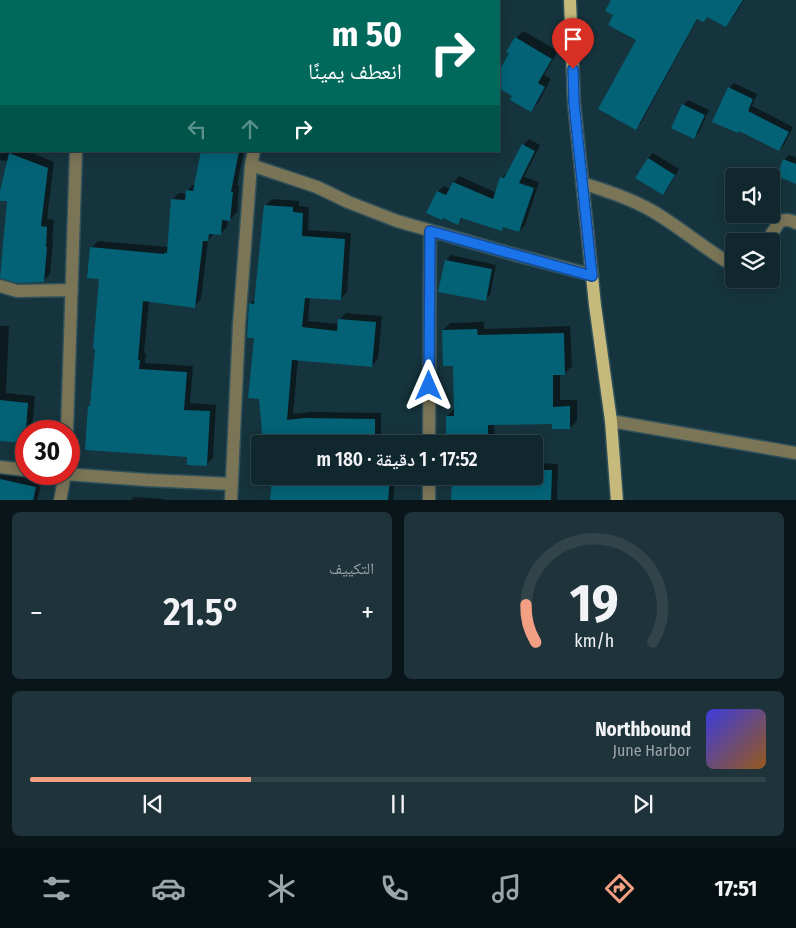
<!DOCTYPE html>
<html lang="ar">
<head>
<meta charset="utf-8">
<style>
	:root { --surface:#10272e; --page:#1e333a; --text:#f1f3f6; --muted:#9ca5aa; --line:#30444a; --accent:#f39f83 }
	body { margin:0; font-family:"Fira Sans Condensed","Noto Naskh Arabic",sans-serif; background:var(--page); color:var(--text); direction:rtl; height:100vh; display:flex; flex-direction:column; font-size:19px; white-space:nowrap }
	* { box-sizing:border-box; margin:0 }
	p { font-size:16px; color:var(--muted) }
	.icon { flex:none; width:28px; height:28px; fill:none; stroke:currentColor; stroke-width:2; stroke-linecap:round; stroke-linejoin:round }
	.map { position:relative; height:500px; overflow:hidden; direction:ltr }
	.sheet { display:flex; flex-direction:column; gap:12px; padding:12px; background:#091519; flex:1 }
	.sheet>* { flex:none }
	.banner { position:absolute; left:0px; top:0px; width:500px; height:152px; box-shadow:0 2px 12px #0003,0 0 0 1px var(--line); direction:rtl; background:#00695c; color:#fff; overflow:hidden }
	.fabs { position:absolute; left:725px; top:168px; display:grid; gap:10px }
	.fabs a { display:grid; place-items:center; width:55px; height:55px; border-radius:5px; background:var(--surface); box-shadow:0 2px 12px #0003,0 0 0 1px var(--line); font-size:25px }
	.speed { position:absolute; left:15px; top:420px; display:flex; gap:10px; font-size:25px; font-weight:700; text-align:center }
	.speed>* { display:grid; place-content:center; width:65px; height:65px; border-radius:50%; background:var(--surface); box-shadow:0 2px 12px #0003,0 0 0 1px var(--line); line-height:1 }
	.speed .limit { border:8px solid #d22; background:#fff; color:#111 }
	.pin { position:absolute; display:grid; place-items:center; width:42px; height:42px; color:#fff; margin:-51px -21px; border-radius:50% 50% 50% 0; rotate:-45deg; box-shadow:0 0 5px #0007 }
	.pin .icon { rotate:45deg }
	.me { position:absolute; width:55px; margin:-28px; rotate:0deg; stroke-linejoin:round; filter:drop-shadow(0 0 4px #0008) }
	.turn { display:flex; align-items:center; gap:18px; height:105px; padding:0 15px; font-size:22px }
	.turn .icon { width:65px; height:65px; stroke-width:2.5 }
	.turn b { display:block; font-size:35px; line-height:42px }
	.lanes { display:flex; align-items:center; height:48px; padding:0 15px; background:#0003; justify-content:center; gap:25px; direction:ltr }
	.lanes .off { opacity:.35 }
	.big { font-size:38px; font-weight:600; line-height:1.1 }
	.sheet .card { flex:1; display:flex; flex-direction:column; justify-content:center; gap:8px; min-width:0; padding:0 18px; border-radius:8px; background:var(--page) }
	.sheet .dial { align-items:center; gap:0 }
	.dial svg { height:130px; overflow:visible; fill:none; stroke:var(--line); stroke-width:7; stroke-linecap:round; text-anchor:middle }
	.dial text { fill:var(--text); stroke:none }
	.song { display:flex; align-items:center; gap:15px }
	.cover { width:60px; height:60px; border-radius:8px; background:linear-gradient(135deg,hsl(240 70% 55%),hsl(30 70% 35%)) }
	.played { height:5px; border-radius:2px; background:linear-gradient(90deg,var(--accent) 30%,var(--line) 30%) }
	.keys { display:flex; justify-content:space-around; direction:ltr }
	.heat { display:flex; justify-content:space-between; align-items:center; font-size:28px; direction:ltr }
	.sheet .tiles { flex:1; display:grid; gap:12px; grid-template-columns:1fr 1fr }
	.card:last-child { grid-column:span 2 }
	.trip { position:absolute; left:251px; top:435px; width:292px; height:50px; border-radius:5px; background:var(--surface); box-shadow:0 2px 12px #0003,0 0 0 1px var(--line); font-weight:600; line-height:50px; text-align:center; direction:rtl }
	.tabs { display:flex; height:80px; justify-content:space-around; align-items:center; background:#061012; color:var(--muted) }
	.tabs .icon { width:35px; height:35px }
	.tabs .current { color:var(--accent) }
	.tabs b { font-size:22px; color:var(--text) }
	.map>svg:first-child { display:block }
	.shadow { fill:#0007 }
	.building { fill:#046276 }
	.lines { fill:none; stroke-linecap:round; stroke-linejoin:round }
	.minor-casing { stroke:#30505a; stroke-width:15 }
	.major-casing { stroke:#30505a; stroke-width:15 }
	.minor { stroke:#7a7557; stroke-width:12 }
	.major { stroke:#c5b97b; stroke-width:12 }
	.route-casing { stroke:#114b97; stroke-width:12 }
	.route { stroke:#1a73e8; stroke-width:9 }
</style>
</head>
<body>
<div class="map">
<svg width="796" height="501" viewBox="0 0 796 501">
	<rect width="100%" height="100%" fill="#16343d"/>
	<path class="shadow" d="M0 0H49V1H1V28H0Z
		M612 0H744L731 20 726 25 708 16 703 21 698 18 641 123 635 128 638 40 615 14Z
		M523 31 558 51 544 75 551 79 538 103 530 110 514 95 499 86V73L510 53 516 38Z
		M734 83 757 94 752 106 793 127 784 145 779 150 729 88Z
		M688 100 709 110 699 132 694 137 683 105Z
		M0 137H1V151H28L54 162 47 219 54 220 52 240H53L50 274 43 281 8 200H0L8 161 0 160Z
		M529 139 540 145 524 177 539 182 525 225 519 231 505 226 501 230 464 217 458 223 438 191 444 186 451 189 454 182 459 176 497 193 502 178 507 172 523 145Z
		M200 151H244L237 185 239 186 237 212 230 219H228L227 227 220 234 215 233 208 240 201 299 194 306 149 301 144 353H146L145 363 193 366 190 403 216 405 213 458 206 465 89 407 92 404 100 278 91 248 98 241 168 247 172 200 179 193 187 194V191L194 184H195L202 153 200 152Z
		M653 153 679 169 668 188 663 193 648 158Z
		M789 155 796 158V182L784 160Z
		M272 199 299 201V206L309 207 308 230 351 233 347 292 340 299 310 297 308 321 339 324 340 319 346 313 382 316 378 359 371 366 298 359 293 414 311 412 381 413V444H264L255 337 250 304 256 298 265 206Z
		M451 255 496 265 490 295 485 300 446 260Z
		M484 322V329L570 326 572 366 565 373 560 374V400H577V421L570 428 553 422 494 423 495 444H469V434L447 416 454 409V365L443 330 450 323Z
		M0 326H9L6 393 35 396 32 431H26V439L24 442 0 439Z
		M535 463 558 464 557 501H453L535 476Z
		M0 472 42 481 37 501H0Z
		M273 476H395L393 501H271Z
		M134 497 164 499V501H130Z"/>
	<path class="building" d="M611 0H743L726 27 707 17 704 22 697 19 636 130 598 109 636 40 608 25 613 15 605 11Z
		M515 37 552 59 538 83 545 87 531 112 510 100 512 96 499 88V71L509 53 506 52Z
		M728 87 753 99 748 111 789 132 779 151 739 131 738 133 712 122Z
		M682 104 705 115 694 139 671 128Z
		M522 144 535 151 519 183 534 188 519 232 503 227 502 231 461 218 458 225 443 218 442 220 426 213 437 191 446 195 453 182 493 199 500 177 504 178Z
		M201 151H239L231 192H233L230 221 222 220 221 235 209 234 208 241H203L195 308 143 301 138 360H140L139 369 187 372 184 410 210 411 207 466 187 465V457L85 450 88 406H90L95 349H93L99 279 87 278 90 247 164 254V253H167L171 199 185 200 186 190 193 191Z
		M9 153 48 168 41 226 47 227 46 247H47L44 282 18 283 0 278 7 201H0V191Z
		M648 158 675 175 663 195 635 178Z
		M783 159 796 164V184L777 176Z
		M264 205 293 207V212L303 213 302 236 345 239 341 300 305 298 302 327 337 331 338 319 376 322 372 367 292 360 287 420 304 418 375 419V444H263L259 399 248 398 254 338H247L249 303 254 304Z
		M445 260 492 269 486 301 438 292Z
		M477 329 478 335 564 333 565 375H553V407L570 406V429H552V424L488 425V441H467V436H446V416H454L453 366H443L442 330Z
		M0 400 28 403 25 443 0 441Z
		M535 470H552L551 501H451L452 476H535Z
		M342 476H390L388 501H270L272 478 342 485Z
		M0 479 36 487 33 501H0Z"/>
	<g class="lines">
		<g class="minor-casing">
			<path id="minor" d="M76 0V1
				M251 165 317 187 348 202 397 221 516 255 592 275
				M582 183C607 191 632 199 654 212 681 228 706 250 734 266
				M767 241 780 221C786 220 790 219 796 223
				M0 286 17 291 72 290
				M611 421 796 453
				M67 431 76 151
				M429 444 430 231
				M0 467 26 470
				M60 501 65 474 147 480 232 484
				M231 501 239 325 251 165 254 151
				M429 501V476"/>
		</g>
		<g class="major-casing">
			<path id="major" d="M570 0 574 103 595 305 611 421 617 501"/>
		</g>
		<use href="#minor" class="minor"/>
		<use href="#major" class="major"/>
	</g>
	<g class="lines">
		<g class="route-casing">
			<path id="route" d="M429 386 430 231 592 276 574 103 573 69"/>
		</g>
		<use href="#route" class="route"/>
	</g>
</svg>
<div class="fabs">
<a><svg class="icon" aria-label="sound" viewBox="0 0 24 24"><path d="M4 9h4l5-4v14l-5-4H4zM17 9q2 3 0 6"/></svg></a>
<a><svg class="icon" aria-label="layers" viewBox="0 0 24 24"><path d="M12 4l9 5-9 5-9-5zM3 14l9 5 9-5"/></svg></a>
</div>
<div class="speed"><div class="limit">30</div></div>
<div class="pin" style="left:573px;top:69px;background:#d93025"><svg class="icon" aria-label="arrive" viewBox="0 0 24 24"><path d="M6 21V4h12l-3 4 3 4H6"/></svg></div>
<svg class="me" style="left:429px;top:386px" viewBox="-20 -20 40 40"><path d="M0-17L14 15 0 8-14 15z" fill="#1a73e8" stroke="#fff" stroke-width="4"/></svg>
<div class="trip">17:52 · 1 دقيقة · 180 m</div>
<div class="banner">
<div class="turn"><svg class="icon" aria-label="right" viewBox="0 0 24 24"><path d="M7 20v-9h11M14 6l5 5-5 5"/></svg><div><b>50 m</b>انعطف يمينًا</div></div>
<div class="lanes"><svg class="icon off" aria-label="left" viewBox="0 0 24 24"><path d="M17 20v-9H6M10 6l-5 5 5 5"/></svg><svg class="icon off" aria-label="ahead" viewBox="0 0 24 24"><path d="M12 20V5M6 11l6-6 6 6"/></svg><svg class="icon" aria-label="right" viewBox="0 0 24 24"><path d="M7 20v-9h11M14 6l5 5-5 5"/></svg></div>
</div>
</div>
<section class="sheet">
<div class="tiles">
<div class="card dial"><svg viewBox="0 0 100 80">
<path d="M14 69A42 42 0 1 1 86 69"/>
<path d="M14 69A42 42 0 0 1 8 46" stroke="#f39f83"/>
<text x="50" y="56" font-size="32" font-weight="700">19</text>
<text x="50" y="72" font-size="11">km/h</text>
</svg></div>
<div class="card"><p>التكييف</p>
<div class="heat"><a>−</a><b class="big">21.5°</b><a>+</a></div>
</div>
<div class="card">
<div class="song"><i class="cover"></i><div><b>Northbound</b><p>June Harbor</p></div></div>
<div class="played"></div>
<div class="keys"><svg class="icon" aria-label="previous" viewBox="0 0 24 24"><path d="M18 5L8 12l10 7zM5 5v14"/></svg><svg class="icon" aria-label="pause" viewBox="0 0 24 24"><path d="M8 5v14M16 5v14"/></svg><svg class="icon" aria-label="next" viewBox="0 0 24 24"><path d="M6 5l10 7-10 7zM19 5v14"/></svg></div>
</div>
</div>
</section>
<nav class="tabs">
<b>17:51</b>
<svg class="icon current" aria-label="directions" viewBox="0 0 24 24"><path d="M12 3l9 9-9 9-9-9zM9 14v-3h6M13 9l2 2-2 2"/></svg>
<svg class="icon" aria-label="music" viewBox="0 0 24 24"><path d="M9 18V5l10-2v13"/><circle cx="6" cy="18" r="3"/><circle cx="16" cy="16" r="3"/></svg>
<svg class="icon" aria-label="phone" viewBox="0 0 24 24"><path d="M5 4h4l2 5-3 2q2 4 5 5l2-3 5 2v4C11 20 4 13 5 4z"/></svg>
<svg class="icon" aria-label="climate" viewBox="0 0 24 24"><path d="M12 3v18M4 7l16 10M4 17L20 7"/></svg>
<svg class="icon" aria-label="car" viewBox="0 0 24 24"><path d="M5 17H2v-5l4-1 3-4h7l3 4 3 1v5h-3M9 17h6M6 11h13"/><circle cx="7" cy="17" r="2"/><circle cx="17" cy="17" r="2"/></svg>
<svg class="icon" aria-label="filters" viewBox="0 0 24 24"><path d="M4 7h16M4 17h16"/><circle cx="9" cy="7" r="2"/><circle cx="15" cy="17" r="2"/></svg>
</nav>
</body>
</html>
